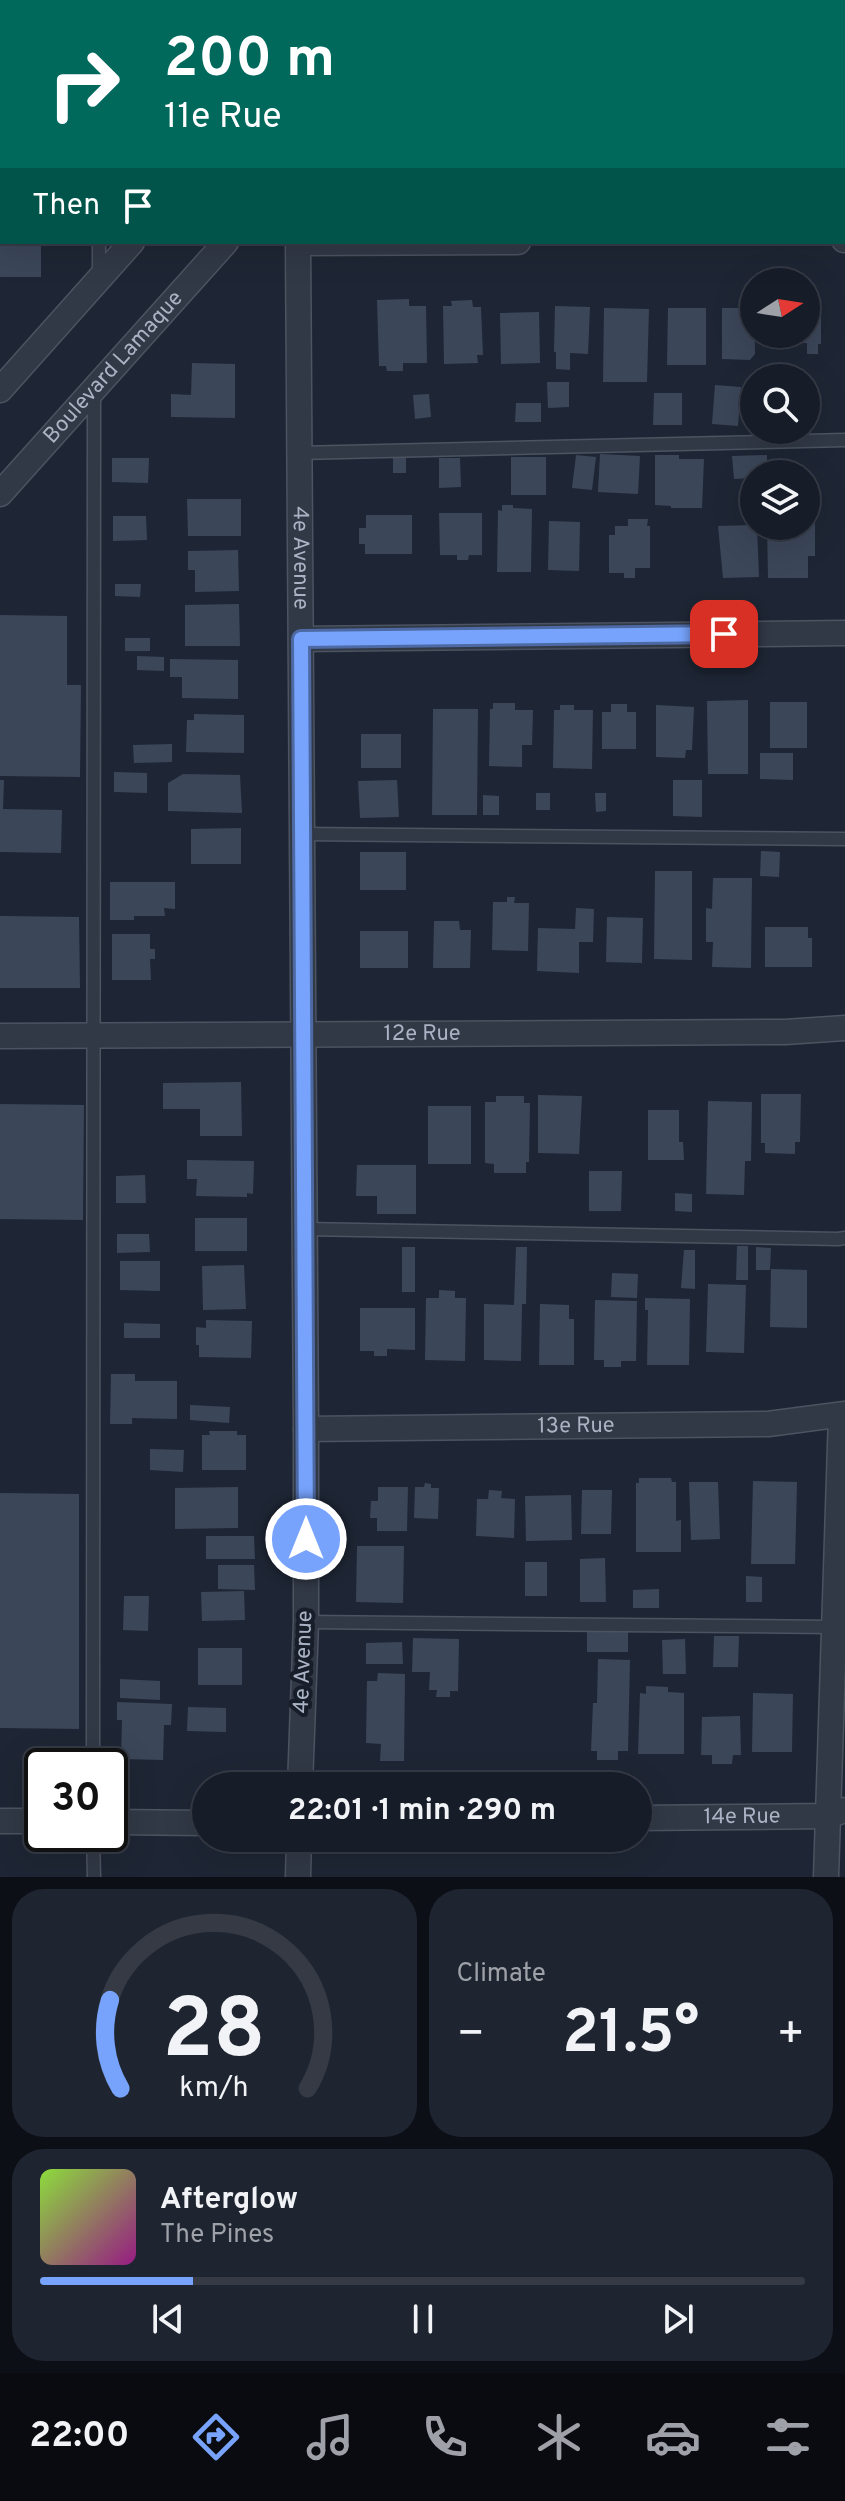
<!DOCTYPE html>
<html lang="en">
<head>
<meta charset="utf-8">
<style>
	:root { --surface:#161c28; --page:#1f2530; --text:#f1f3f6; --muted:#9ea1a8; --line:#353a45; --accent:#77a3fc }
	body { margin:0; font-family:Overpass,sans-serif; background:var(--page); color:var(--text); height:100vh; display:flex; flex-direction:column; font-size:30px; white-space:nowrap }
	* { box-sizing:border-box; margin:0 }
	p { font-size:26px; color:var(--muted) }
	.icon { flex:none; width:44px; height:44px; fill:none; stroke:currentColor; stroke-width:2; stroke-linecap:round; stroke-linejoin:round }
	.map { position:relative; height:1877px; overflow:hidden }
	.details { display:flex; flex-direction:column; gap:12px; padding:12px; background:#0c0f16; flex:1 }
	.details>* { flex:none }
	.top-card { position:absolute; left:0px; top:0px; width:846px; height:244px; box-shadow:0 8px 32px #0002,0 0 0 2px var(--line); background:#00695c; color:#fff; overflow:hidden }
	.needle { width:52px; rotate:78deg }
	.buttons { position:absolute; left:740px; top:268px; display:grid; gap:16px }
	.buttons a { display:grid; place-items:center; width:80px; height:80px; border-radius:50%; background:var(--surface); box-shadow:0 8px 32px #0002,0 0 0 2px var(--line); font-size:40px }
	.speed { position:absolute; left:24px; top:1748px; display:flex; gap:16px; font-size:40px; font-weight:700; text-align:center }
	.speed>* { display:grid; place-content:center; width:104px; height:104px; border-radius:50%; background:var(--surface); box-shadow:0 8px 32px #0002,0 0 0 2px var(--line); line-height:1 }
	.speed .limit { border:4px solid #111; border-radius:12px; background:#fff; color:#111 }
	.pin { position:absolute; display:grid; place-items:center; width:68px; height:68px; color:#fff; margin:-34px; border-radius:16px; box-shadow:0 4px 12px #0006 }
	.me { position:absolute; width:88px; margin:-44px; rotate:0deg; stroke-linejoin:round; filter:drop-shadow(0 0 6px #0008) }
	.turn { display:flex; align-items:center; gap:28px; height:168px; padding:0 32px; font-size:36px }
	.turn .icon { width:104px; height:104px; stroke-width:2.5 }
	.turn b { display:block; font-size:56px; line-height:68px }
	.then { display:flex; align-items:center; height:76px; padding:0 32px; background:#0003; gap:16px; font-size:30px }
	.big { font-size:60px; font-weight:700; line-height:1.1 }
	.details .tile { flex:1; display:flex; flex-direction:column; justify-content:center; gap:12px; min-width:0; padding:0 28px; border-radius:32px; background:var(--page) }
	.details .dial { align-items:center; gap:0 }
	.dial svg { height:208px; overflow:visible; fill:none; stroke:var(--line); stroke-width:7; stroke-linecap:round; text-anchor:middle }
	.dial text { fill:var(--text); stroke:none }
	.song { display:flex; align-items:center; gap:24px }
	.cover { width:96px; height:96px; border-radius:12px; background:linear-gradient(135deg,hsl(90 70% 55%),hsl(310 70% 35%)) }
	.played { height:8px; border-radius:4px; background:linear-gradient(90deg,var(--accent) 20%,var(--line) 20%) }
	.keys { display:flex; justify-content:space-around; direction:ltr }
	.heat { display:flex; justify-content:space-between; align-items:center; font-size:44px; direction:ltr }
	.details .tiles { flex:1; display:grid; gap:12px; grid-template-columns:1fr 1fr }
	.tile:last-child { grid-column:span 2 }
	.trip { position:absolute; left:192px; top:1772px; width:460px; height:80px; border-radius:40px; background:var(--surface); box-shadow:0 8px 32px #0002,0 0 0 2px var(--line); font-weight:700; line-height:80px; text-align:center }
	.tabs { display:flex; height:128px; justify-content:space-around; align-items:center; background:#090b10; color:var(--muted) }
	.tabs .icon { width:56px; height:56px }
	.tabs .selected { color:var(--accent) }
	.tabs b { font-size:36px; color:var(--text) }
	.map>svg:first-child { display:block }
	.building { fill:#3b4659 }
	.lines { fill:none; stroke-linecap:round; stroke-linejoin:round }
	.service-casing { stroke:#4c5361; stroke-width:15 }
	.minor-casing { stroke:#4c5361; stroke-width:27 }
	.service { stroke:#313946; stroke-width:12 }
	.minor { stroke:#313946; stroke-width:24 }
	.route-casing { stroke:#4d6aa4; stroke-width:20 }
	.route { stroke:#77a3fc; stroke-width:14 }
	.labels { text-anchor:middle; dominant-baseline:central; stroke-width:8; stroke-linejoin:round; paint-order:stroke }
	.street-label { font-size:22px; fill:#aab3c4; stroke:#171e2a }
</style>
</head>
<body>
<div class="map">
<svg width="845" height="1877" viewBox="0 0 845 1877">
	<rect width="100%" height="100%" fill="#1e2635"/>
	<path class="building" d="M0 242H41V277H0Z
		M409 299V306H426L427 363H403V371H387L386 366H379L377 300Z
		M472 300 473 307H481L483 355H477L478 363 444 364 443 306H452L451 301Z
		M555 306 590 307 588 354 570 353V370L556 369V352H554Z
		M604 308 649 309 647 382H603Z
		M668 308H706V365H667Z
		M722 308H749L754 312 755 354 750 360 722 359Z
		M539 312 540 363 501 364 500 313Z
		M806 312H821V344H818V354H807V343H771V334H806Z
		M192 363 235 364V418L171 417V394L191 395Z
		M547 382H569V407L548 408Z
		M715 385 741 387 738 426 712 424Z
		M654 393H682V425H653Z
		M429 394 431 417 415 419 413 395Z
		M516 403H541V422H515Z
		M600 454 640 456 638 494 598 492Z
		M393 455H406V473H393Z
		M576 455 596 457 592 490 572 488Z
		M655 455H679V459H704L702 508H671V506L655 505Z
		M767 455V474H754V478L734 479 732 456Z
		M511 457H546V495H511Z
		M112 458H149L148 483 112 482Z
		M439 458H460L461 487 439 488Z
		M806 496H810L811 519 815 518V556H808V578H768L767 526H806Z
		M187 499H241V536H188Z
		M502 505H513V508L532 509 531 572H497L498 510 502 511Z
		M439 513H482V555H469L468 560H457V555H440Z
		M366 515H412V554H365V544H359V528H366Z
		M113 516H146L147 540 113 541Z
		M628 519H648L647 526H650V568H635V578H624V573H609V535H615V526H628Z
		M549 521 580 522 579 571 548 570Z
		M754 525 757 526 759 577 723 578 718 526Z
		M238 550 239 591 195 592V570H188V551Z
		M115 584H141L140 597 115 596Z
		M239 604 240 646H185V605Z
		M0 615 67 616V685H81L80 777 0 776Z
		M125 638H150V651H125Z
		M137 656 164 657V671L137 670Z
		M170 659 238 660V699L182 698V677H170Z
		M748 700V774H708L707 701Z
		M770 702H807V748H770Z
		M493 703H515V710H533L532 745H522V767L489 766 490 709H493Z
		M611 704H627V712H636V749H602V712H611Z
		M560 705H574V710H593L592 769 553 768 554 710H560Z
		M656 705 694 707 692 750H686L685 758 656 757Z
		M433 709H478L477 815H432Z
		M194 714 244 715V753L186 752 187 720H194Z
		M361 734H401V768H361Z
		M172 744V762L134 763 133 745Z
		M760 753H793V780L760 779Z
		M114 772 147 773V793L114 792Z
		M183 774 240 775 242 813 168 811V783Z
		M0 780H4L3 809 62 810 61 853 0 852Z
		M397 780 399 817 360 818 358 781Z
		M673 780H702V817L673 816Z
		M536 793H550V810H536Z
		M595 793H606V811L596 812Z
		M483 795 499 796V815H483Z
		M241 828V864H191V829Z
		M761 851 780 852 779 877 760 876Z
		M360 852H406V890H360Z
		M655 871H692V960L654 959Z
		M713 878H752L751 968 712 967 713 942H706V908L712 909Z
		M110 882H175V909L164 908 165 916H134V920H110Z
		M507 897H515L514 903H529L528 951 492 950 493 902H507Z
		M576 908 594 909 593 942H579V973L537 971 538 928 575 929Z
		M0 916 79 917 80 988H0Z
		M607 917 643 918 642 963 606 962Z
		M434 921H459L460 930H471L470 968H433Z
		M765 927H808V938H812V967H765Z
		M360 931H408V968H360Z
		M112 934H150V949H155V959H150L151 980H112Z
		M241 1082 242 1136H200V1109H163V1083Z
		M761 1094H801L800 1142H795V1154L765 1153V1143H761Z
		M538 1095 582 1096 579 1154 538 1153Z
		M496 1096H524V1103H530L529 1162H526V1173H494V1164L485 1163V1102H496Z
		M708 1101 752 1102 751 1161H745L744 1195 706 1194Z
		M0 1104 84 1105 83 1220 0 1219Z
		M428 1106H471V1164H428Z
		M648 1110H679V1142H683L684 1160H648Z
		M187 1160 254 1161 253 1194 247 1193V1197L196 1196 197 1179H187Z
		M357 1165H416V1214H377V1196H356Z
		M589 1171H622L621 1211H589Z
		M145 1175 146 1203H116V1176Z
		M675 1193 692 1194V1212L675 1211Z
		M195 1218H247V1251H195Z
		M117 1234H149L150 1252 117 1253Z
		M737 1246H748V1280H736Z
		M402 1247H415V1292H402Z
		M516 1247H527L526 1304H522L521 1361 484 1360V1304L514 1305Z
		M756 1247 771 1248 770 1270H756Z
		M684 1250H695V1289L681 1288Z
		M120 1261H160V1291L120 1290Z
		M244 1265 246 1309 203 1310 202 1266Z
		M771 1269 807 1270V1328L770 1327Z
		M612 1273 638 1274 637 1298 611 1297Z
		M708 1284 746 1285 744 1353 706 1352Z
		M439 1290 455 1291V1298H466L465 1361 425 1360 426 1298H439Z
		M645 1298 690 1299 689 1365H647L648 1310H645Z
		M595 1300 637 1301 636 1361H621V1367H604V1360H594Z
		M540 1304 569 1305V1319H574V1365H539Z
		M360 1308H415V1350L387 1349V1356H374V1351H360Z
		M206 1320 252 1321 251 1358 199 1357V1345H196V1327L206 1328Z
		M124 1323 160 1324V1338H124Z
		M111 1374H135V1381H177V1419L132 1418V1424H110Z
		M190 1405 230 1407 229 1423 190 1420Z
		M209 1431H237V1435H246V1470H202V1435H210Z
		M150 1449 184 1450 183 1472 150 1470Z
		M639 1478H671L672 1482H676V1521L681 1520V1552H636V1483H639Z
		M753 1481 797 1482 795 1564H751Z
		M689 1482H718L720 1539 691 1540Z
		M425 1483 431 1484V1488H439L438 1519 414 1518 415 1487H424Z
		M238 1487V1528L175 1529V1488Z
		M378 1487H408L407 1531H377V1518H370L371 1501H378Z
		M489 1490 502 1491 501 1498 515 1499 514 1538 476 1536 477 1499H488Z
		M582 1490H612L611 1534H581Z
		M0 1493 79 1494V1729L0 1728Z
		M571 1495 572 1540 526 1541 525 1496Z
		M206 1536H254L255 1559H206Z
		M357 1546H404L403 1603 356 1602Z
		M605 1558 606 1602H580V1559Z
		M525 1562H547V1596H525Z
		M218 1565H254L255 1590 218 1589Z
		M746 1576 762 1577V1602H746Z
		M659 1589V1608H633V1590Z
		M244 1591 245 1620 202 1621 201 1592Z
		M124 1596H149L148 1631 123 1630Z
		M587 1632H628V1652H587Z
		M714 1636H739L738 1667H713Z
		M413 1638 459 1639 458 1691H450V1697H436L437 1690H429L430 1672H412Z
		M685 1639 686 1674H663L662 1640Z
		M402 1642 403 1664H366V1643Z
		M198 1648H242V1685H198Z
		M598 1659 630 1660 628 1751H618V1760H597V1751H591L593 1703H597Z
		M378 1673 405 1674 404 1761H380L381 1744 366 1743 367 1681H377Z
		M120 1679 160 1681V1700L120 1698Z
		M646 1686 668 1687V1692L684 1693V1754H638L640 1693 646 1694Z
		M753 1693 793 1694 792 1752H752Z
		M117 1702 172 1704 171 1725H164L163 1760 121 1759 122 1720H117Z
		M188 1707 226 1708V1732L187 1731Z
		M740 1716 741 1755H733L732 1764H712V1755H701L702 1717Z"/>
	<g class="lines">
		<g class="service-casing">
			<path id="service" d="M96 0V2
				M844 50H845
				M99 242V275
				M299 453 845 440
				M301 834 845 839
				M304 1229 838 1239 845 1238
				M306 1622 833 1627
				M93 1766 94 392
				M93 1834 94 1877"/>
		</g>
		<g class="minor-casing">
			<g id="minor">
				<path d="M296 2V0"/>
				<path d="M344 2 345 0"/>
				<path d="M445 2 447 0"/>
				<path d="M844 240H845"/>
				<path id="s1" d="M298 242 306 1429V1622L300 1786"/>
				<path d="M298 243 518 242"/>
				<path d="M0 390 132 242"/>
				<path id="s2" d="M0 494 226 242"/>
				<path d="M301 639 845 633"/>
				<path id="s3" d="M0 1036 785 1032 845 1028"/>
				<path id="s4" d="M306 1429 768 1424 845 1414"/>
				<path id="s5" d="M638 1818 827 1816 845 1810"/>
				<path d="M0 1821H42"/>
				<path d="M110 1822 206 1823"/>
				<path d="M298 1877 299 1838"/>
				<path d="M826 1877 841 1415"/>
			</g>
		</g>
		<use href="#service" class="service"/>
		<use href="#minor" class="minor"/>
	</g>
	<g class="lines">
		<g class="route-casing">
			<path id="route" d="M306 1539 301 639 724 634"/>
		</g>
		<use href="#route" class="route"/>
	</g>
	<g class="labels">
		<g class="street-label">
			<text stroke="none"><textPath href="#s2" startOffset="170">Boulevard Lamaque</textPath></text>
			<text stroke="none"><textPath href="#s1" startOffset="316">4e Avenue</textPath></text>
			<text stroke="none"><textPath href="#s3" startOffset="422">12e Rue</textPath></text>
			<text stroke="none"><textPath href="#s4" startOffset="270">13e Rue</textPath></text>
			<text transform="translate(304 1662) rotate(-88)">4e Avenue</text>
			<text stroke="none"><textPath href="#s5" startOffset="104">14e Rue</textPath></text>
		</g>
	</g>
</svg>
<div class="buttons">
<a><svg class="needle" viewBox="-14 -14 28 28"><path d="M0-13l5 13h-10z" fill="#e53935"/><path d="M0 13l5-13h-10z" fill="#9ea1a8"/></svg></a>
<a><svg class="icon" aria-label="search" viewBox="0 0 24 24"><circle cx="10" cy="10" r="6"/><path d="M15 15l6 6"/></svg></a>
<a><svg class="icon" aria-label="layers" viewBox="0 0 24 24"><path d="M12 4l9 5-9 5-9-5zM3 14l9 5 9-5"/></svg></a>
</div>
<div class="speed"><div class="limit">30</div></div>
<div class="pin" style="left:724px;top:634px;background:#d93025"><svg class="icon" aria-label="arrive" viewBox="0 0 24 24"><path d="M6 21V4h12l-3 4 3 4H6"/></svg></div>
<svg class="me" style="left:306px;top:1539px" viewBox="-20 -20 40 40"><circle r="17" fill="#77a3fc" stroke="#fff" stroke-width="3"/><path d="M0-11L8 9 0 5-8 9z" fill="#fff"/></svg>
<div class="trip">22:01 · 1 min · 290 m</div>
<div class="top-card">
<div class="turn"><svg class="icon" aria-label="right" viewBox="0 0 24 24"><path d="M7 20v-9h11M14 6l5 5-5 5"/></svg><div><b>200 m</b>11e Rue</div></div>
<div class="then">Then<svg class="icon" aria-label="arrive" viewBox="0 0 24 24"><path d="M6 21V4h12l-3 4 3 4H6"/></svg></div>
</div>
</div>
<section class="details">
<div class="tiles">
<div class="tile dial"><svg viewBox="0 0 100 80">
<path d="M14 69A42 42 0 1 1 86 69"/>
<path d="M14 69A42 42 0 0 1 10 35" stroke="#77a3fc"/>
<text x="50" y="56" font-size="32" font-weight="700">28</text>
<text x="50" y="72" font-size="11">km/h</text>
</svg></div>
<div class="tile"><p>Climate</p>
<div class="heat"><a>−</a><b class="big">21.5°</b><a>+</a></div>
</div>
<div class="tile">
<div class="song"><i class="cover"></i><div><b>Afterglow</b><p>The Pines</p></div></div>
<div class="played"></div>
<div class="keys"><svg class="icon" aria-label="previous" viewBox="0 0 24 24"><path d="M18 5L8 12l10 7zM5 5v14"/></svg><svg class="icon" aria-label="pause" viewBox="0 0 24 24"><path d="M8 5v14M16 5v14"/></svg><svg class="icon" aria-label="next" viewBox="0 0 24 24"><path d="M6 5l10 7-10 7zM19 5v14"/></svg></div>
</div>
</div>
</section>
<nav class="tabs">
<b>22:00</b>
<svg class="icon selected" aria-label="directions" viewBox="0 0 24 24"><path d="M12 3l9 9-9 9-9-9zM9 14v-3h6M13 9l2 2-2 2"/></svg>
<svg class="icon" aria-label="music" viewBox="0 0 24 24"><path d="M9 18V5l10-2v13"/><circle cx="6" cy="18" r="3"/><circle cx="16" cy="16" r="3"/></svg>
<svg class="icon" aria-label="phone" viewBox="0 0 24 24"><path d="M5 4h4l2 5-3 2q2 4 5 5l2-3 5 2v4C11 20 4 13 5 4z"/></svg>
<svg class="icon" aria-label="climate" viewBox="0 0 24 24"><path d="M12 3v18M4 7l16 10M4 17L20 7"/></svg>
<svg class="icon" aria-label="car" viewBox="0 0 24 24"><path d="M5 17H2v-5l4-1 3-4h7l3 4 3 1v5h-3M9 17h6M6 11h13"/><circle cx="7" cy="17" r="2"/><circle cx="17" cy="17" r="2"/></svg>
<svg class="icon" aria-label="filters" viewBox="0 0 24 24"><path d="M4 7h16M4 17h16"/><circle cx="9" cy="7" r="2"/><circle cx="15" cy="17" r="2"/></svg>
</nav>
</body>
</html>
